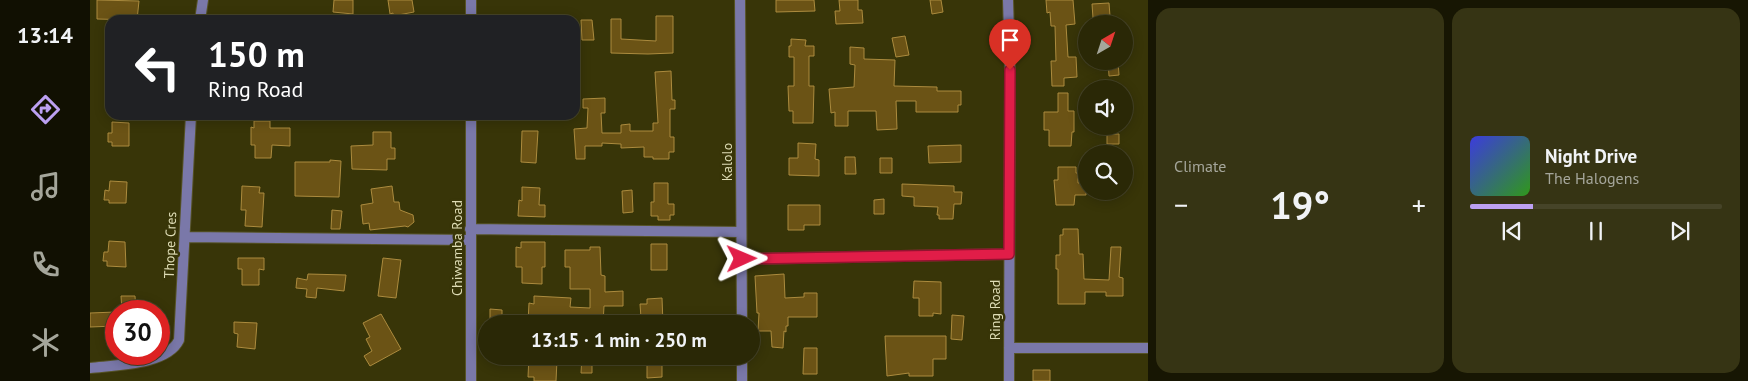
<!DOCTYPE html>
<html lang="en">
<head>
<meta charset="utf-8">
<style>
	:root { --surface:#2a2806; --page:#363414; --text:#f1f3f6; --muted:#a5a69b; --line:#464428; --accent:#bca0f2 }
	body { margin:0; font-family:"PT Sans",sans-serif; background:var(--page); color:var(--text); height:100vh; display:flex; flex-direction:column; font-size:19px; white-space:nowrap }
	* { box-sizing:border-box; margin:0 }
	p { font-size:16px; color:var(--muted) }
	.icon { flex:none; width:28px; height:28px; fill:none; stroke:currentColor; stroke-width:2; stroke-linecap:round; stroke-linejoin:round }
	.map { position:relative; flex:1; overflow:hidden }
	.drawer { display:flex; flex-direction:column; gap:8px; padding:8px; background:#171603; width:600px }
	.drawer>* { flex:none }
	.hud { position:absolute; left:15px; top:15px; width:475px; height:105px; border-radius:15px; box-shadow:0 2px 12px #0003,0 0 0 1px var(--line); background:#202124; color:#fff; overflow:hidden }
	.needle { width:32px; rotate:39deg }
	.fabs { position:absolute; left:988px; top:15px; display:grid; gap:10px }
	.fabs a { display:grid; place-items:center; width:55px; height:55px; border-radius:50%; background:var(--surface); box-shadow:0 2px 12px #0003,0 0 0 1px var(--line); font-size:25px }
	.speed { position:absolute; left:15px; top:300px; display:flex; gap:10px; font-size:25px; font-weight:700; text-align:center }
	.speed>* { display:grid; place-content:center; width:65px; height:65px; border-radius:50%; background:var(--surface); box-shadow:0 2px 12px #0003,0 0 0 1px var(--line); line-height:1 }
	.speed .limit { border:8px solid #d22; background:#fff; color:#111 }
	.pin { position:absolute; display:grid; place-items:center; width:42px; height:42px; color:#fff; margin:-51px -21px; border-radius:50% 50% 50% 0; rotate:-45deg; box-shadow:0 0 5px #0007 }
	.pin .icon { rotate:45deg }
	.me { position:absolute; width:55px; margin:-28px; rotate:89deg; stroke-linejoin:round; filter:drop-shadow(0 0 4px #0008) }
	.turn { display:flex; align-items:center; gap:18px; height:105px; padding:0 20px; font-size:22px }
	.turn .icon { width:65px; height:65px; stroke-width:2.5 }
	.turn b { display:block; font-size:35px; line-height:42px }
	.big { font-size:38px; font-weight:700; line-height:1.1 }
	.drawer .card { flex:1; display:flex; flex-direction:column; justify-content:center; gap:8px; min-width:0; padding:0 18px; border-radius:15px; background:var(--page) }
	.song { display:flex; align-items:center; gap:15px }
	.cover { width:60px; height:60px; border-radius:8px; background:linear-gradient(135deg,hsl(240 70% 55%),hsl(110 70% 35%)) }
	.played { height:5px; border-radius:2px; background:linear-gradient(90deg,var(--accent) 25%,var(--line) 25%) }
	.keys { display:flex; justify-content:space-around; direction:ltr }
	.heat { display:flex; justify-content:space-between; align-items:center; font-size:28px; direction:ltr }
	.drawer .tiles { flex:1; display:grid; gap:8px; grid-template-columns:repeat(2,1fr) }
	.trip { position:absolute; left:388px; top:315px; width:282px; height:50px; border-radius:25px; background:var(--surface); box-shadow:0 2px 12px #0003,0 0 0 1px var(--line); font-weight:700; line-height:50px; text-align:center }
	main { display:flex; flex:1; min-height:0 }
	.tab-bar { display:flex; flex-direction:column; width:90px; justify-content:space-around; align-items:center; background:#111002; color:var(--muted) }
	.tab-bar .icon { width:35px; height:35px }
	.tab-bar .on { color:var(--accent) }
	.tab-bar b { font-size:22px; color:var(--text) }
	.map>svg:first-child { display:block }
	.building { fill:#6b5315; stroke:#ac8b3e }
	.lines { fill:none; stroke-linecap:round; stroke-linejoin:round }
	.street-casing { stroke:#565327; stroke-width:12 }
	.street { stroke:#7a78a9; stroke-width:10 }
	.route-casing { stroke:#92132f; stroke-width:12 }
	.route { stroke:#e11d48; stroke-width:9 }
	.labels { text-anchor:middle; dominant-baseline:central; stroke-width:5; stroke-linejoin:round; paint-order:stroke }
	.street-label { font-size:14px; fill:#dedcb5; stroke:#383508 }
</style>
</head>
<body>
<main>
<nav class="tab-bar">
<b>13:14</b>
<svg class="icon on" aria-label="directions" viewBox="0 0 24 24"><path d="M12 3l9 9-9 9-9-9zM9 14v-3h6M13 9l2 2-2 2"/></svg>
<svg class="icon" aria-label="music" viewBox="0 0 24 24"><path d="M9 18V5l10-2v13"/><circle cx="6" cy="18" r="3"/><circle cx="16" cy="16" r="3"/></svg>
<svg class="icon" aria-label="phone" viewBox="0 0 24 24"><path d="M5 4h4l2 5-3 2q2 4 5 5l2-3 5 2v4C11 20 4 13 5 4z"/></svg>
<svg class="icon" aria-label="climate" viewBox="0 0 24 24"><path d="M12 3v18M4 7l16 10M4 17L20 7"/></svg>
</nav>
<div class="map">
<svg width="1058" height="381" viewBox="0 0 1058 381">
	<rect width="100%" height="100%" fill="#383508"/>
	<path class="building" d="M7 0 49 1 47 20 7 19Z
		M244 0H263V14L243 12Z
		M298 0H322L324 12 303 16V13L300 14Z
		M686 0H724L725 11 686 12Z
		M749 0H768V10H772L773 23 746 24 745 11H750Z
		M840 0H851L853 12 842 14Z
		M956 0H983L985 24 976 25 978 57H986L987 77 974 78V86H962L961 61H966L965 26H961L960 12 957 13Z
		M1019 3 1020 16 1003 18 1002 4Z
		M566 16H583V53L558 54 521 53V19H531V39L566 41Z
		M491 20H502L504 40H492Z
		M815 36 819 55 806 57 802 38Z
		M701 39 716 40 715 46H724V56H719V86H724L723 123H703V111H699L698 86H704V57H699V46H701Z
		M760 47 774 48V59L805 60 804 86 847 87V91H871V105H868V112H826V101H806L807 129 787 130 786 111H758V126H745V112L741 113 739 89 764 87 765 65 760 64Z
		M1018 61H1028L1029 75 1019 76Z
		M581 71 582 100H585V109H580V137H584V152H579V159H563V157H554V147L531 148V144L512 143V146H495V159H486L484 129 497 128 498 108H493V99L515 98V113H511L512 133H531V125L540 124V131H563V123H568L565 72Z
		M968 93H978V111H984V132H982L981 146H959V130H954V112H968Z
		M164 121H180V128H200V146L182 145 181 158H165V145H161V127L164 128Z
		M22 122 39 123V146H22V142H18V133H22Z
		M432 131H448L446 163 431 162Z
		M283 132H301V148H305V159H297V170L262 169 261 146 283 145Z
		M1017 134H1029V144H1017Z
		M708 143 726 144 725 159 729 160V176L699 175V158H708Z
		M871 145V162L839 163 838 146Z
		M755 157H765L766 174H755Z
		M790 158H802V173H790Z
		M240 160 251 161 249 197 205 196V162H240Z
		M968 167H986V173H988V183H996V195H985L984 205H966L964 180H968Z
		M20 181 37 182 36 203H19V200H14L15 190 19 191Z
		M564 183H578V204H584V215H580V220H568V216H561V202H564Z
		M812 184 864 186V192H872L871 204H864L863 219H849V215H847L848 207 824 206V197L812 196Z
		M152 186 170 187 169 193H174L172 227 155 226 156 210H151Z
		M302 186 304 202H309L310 210 323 215 324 222 318 227 315 226 280 230 279 223 273 224 271 205 283 203 281 189Z
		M432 187 450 188 449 205H455V217L428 216 429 200 432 201Z
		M542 190 543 212 533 213 532 191Z
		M794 199V214H784V200Z
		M698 205H730V225H714V230H698Z
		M242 210 252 211 250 229H241Z
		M973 229H988L989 254H993L994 279 1019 280 1021 247H1031L1029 277 1033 278V296H1016V292H995V304H968V269H966V255H970V235H973Z
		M19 241 35 242 36 267 17 266V261H13L14 252H18Z
		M431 242H455V267H452V284L432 283V267H426V247L431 248Z
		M561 244H577V270H561Z
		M500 247H510L511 275 515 276V292L533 291V306H514L513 324H499V317L475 316V324L438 322 439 303 444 304V296L481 298 480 307 500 308V289H480V267H475V250H500Z
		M148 258H174V270L169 269V285H152V269H148Z
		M293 258 311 260 306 298 288 296Z
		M218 274 256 275 254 291 227 288 226 298 216 297 217 289 206 288 207 278 217 280Z
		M694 274 695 298 714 297V293H727V317H698V326H696V332L694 331 693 348 682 347 681 331H668L669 313H667L665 276Z
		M824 281 851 282V314L843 313V316H829V298H823Z
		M31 296H45L46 311H32Z
		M572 298 573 324H557V318H551L550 304H557V299Z
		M400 309 412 310V324H400Z
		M26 312V326L0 327V313Z
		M291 314 311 349 280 366 274 356 282 351 276 339 280 337 273 323Z
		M862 315 874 316 872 340 861 339Z
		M144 322 167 323 165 349 147 347 148 334 144 333Z
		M795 336H856V359H843V376H819V373L797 376Z
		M714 348H727V374H713Z
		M439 356H452V359L467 360 466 381H444V377H438Z
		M492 356H502V373H491Z
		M557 356H572V377L557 378Z
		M943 370H960V381H943Z"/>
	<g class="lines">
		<g class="street-casing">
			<path id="street" d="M650 0 652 324
				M918 0 920 70 919 381
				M110 20 113 0
				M381 20V0
				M381 115V381
				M380 229 651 232
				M95 237 380 240
				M652 259 919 254
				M919 348H1058
				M652 356V381
				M0 368C25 365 77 365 89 340L101 115"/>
		</g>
		<use href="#street" class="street"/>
	</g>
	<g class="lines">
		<g class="route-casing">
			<path id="route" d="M652 259 919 254 920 70"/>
		</g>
		<use href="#route" class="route"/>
	</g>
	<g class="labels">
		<g class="street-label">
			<text transform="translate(637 162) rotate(-90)">Kalolo</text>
			<text transform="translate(80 245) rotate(-88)">Thope Cres</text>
			<text transform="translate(367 248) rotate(-90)">Chiwamba Road</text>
			<text transform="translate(905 310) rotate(-90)">Ring Road</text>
		</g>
	</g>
</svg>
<div class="fabs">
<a><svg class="needle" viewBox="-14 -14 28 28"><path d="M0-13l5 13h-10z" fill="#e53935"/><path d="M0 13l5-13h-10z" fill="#a5a69b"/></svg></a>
<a><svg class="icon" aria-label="sound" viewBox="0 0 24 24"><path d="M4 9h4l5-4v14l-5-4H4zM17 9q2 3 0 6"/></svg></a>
<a><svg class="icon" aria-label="search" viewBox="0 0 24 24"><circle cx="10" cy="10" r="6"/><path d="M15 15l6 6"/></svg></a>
</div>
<div class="speed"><div class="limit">30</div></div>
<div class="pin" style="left:920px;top:70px;background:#d93025"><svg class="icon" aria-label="arrive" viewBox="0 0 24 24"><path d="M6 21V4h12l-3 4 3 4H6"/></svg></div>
<svg class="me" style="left:652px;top:259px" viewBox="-20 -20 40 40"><path d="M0-17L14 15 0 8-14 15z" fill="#e11d48" stroke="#fff" stroke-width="4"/></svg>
<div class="trip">13:15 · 1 min · 250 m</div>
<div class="hud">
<div class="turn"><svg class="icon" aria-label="left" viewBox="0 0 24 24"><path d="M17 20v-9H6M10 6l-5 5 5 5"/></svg><div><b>150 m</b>Ring Road</div></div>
</div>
</div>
<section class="drawer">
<div class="tiles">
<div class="card"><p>Climate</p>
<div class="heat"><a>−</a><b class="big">19°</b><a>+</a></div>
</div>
<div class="card">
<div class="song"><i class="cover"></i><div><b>Night Drive</b><p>The Halogens</p></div></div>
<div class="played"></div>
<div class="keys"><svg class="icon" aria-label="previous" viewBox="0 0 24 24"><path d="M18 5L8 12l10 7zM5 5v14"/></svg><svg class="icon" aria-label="pause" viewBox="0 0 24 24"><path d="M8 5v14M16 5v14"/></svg><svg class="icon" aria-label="next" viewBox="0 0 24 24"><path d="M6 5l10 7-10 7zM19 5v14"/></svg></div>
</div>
</div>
</section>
</main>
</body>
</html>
